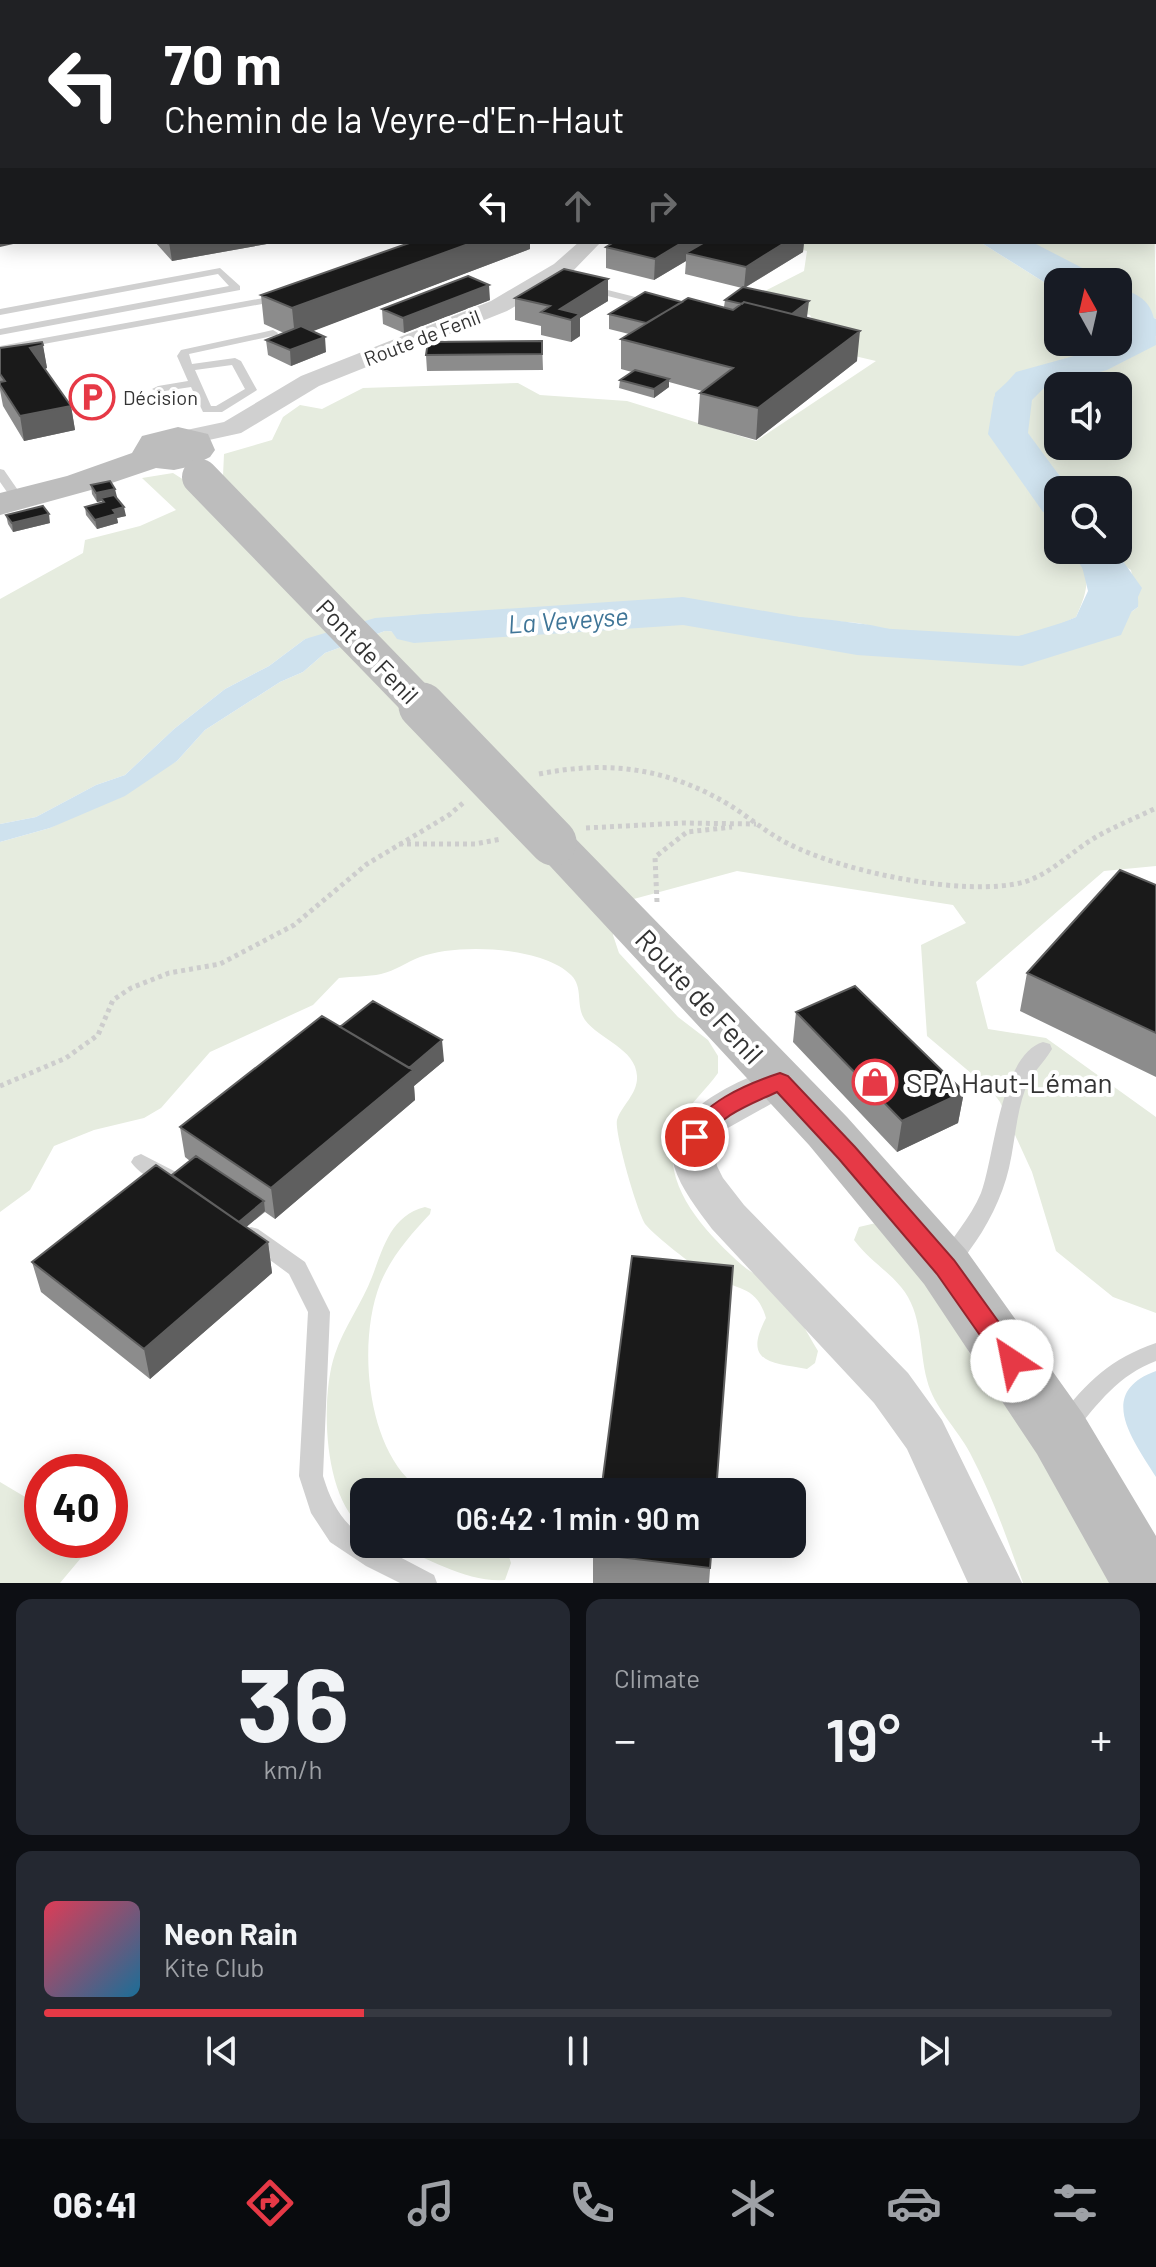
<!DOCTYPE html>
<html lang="en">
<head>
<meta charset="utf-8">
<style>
	:root { --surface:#171b24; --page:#242831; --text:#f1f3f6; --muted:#9ea1a6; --line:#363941; --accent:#e63946 }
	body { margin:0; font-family:Barlow,sans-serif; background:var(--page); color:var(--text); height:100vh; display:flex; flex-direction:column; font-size:30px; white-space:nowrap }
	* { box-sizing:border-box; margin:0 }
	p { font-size:26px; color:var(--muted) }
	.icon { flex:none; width:44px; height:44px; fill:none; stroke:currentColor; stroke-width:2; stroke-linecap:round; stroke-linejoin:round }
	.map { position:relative; height:1583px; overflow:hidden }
	.panel { display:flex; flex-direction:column; gap:16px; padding:16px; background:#0d0f14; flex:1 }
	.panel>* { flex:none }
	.top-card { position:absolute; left:0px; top:0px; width:1156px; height:244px; box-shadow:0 4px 20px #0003; background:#202124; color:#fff; overflow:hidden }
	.needle { width:52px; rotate:352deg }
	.tools { position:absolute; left:1044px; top:268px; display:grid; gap:16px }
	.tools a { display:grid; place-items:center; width:88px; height:88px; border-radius:16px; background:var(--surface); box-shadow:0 4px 20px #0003; font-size:40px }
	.speed { position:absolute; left:24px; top:1454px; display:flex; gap:16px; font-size:40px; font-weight:700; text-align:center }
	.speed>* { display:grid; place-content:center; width:104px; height:104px; border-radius:50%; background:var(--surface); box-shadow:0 4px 20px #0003; line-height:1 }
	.speed .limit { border:12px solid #d22; background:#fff; color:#111 }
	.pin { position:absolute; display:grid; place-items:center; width:68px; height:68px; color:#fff; margin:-34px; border:4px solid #fff; border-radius:50%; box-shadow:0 2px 8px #0007 }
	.me { position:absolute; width:88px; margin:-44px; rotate:326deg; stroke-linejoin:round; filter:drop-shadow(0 0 6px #0008) }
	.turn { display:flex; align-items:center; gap:28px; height:168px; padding:0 32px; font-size:36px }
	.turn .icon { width:104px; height:104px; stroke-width:2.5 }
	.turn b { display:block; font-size:56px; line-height:68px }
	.lanes { display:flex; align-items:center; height:76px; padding:0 32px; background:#0003; justify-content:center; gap:40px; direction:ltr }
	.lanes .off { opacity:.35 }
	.big { font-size:60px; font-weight:600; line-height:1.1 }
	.panel .card { flex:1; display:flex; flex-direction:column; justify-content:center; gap:12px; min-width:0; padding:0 28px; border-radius:16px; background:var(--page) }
	.panel .dial { align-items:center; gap:0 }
	.dial b { font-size:104px; line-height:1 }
	.song { display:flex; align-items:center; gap:24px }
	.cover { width:96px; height:96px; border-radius:12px; background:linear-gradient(135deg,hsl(350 70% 55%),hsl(200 70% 35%)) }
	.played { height:8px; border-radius:4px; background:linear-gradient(90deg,var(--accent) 30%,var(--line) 30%) }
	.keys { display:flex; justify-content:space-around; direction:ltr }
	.heat { display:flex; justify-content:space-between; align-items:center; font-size:44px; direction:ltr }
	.panel .tiles { flex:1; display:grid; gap:16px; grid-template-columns:1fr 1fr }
	.card:last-child { grid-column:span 2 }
	.trip { position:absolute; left:350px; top:1478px; width:456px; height:80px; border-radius:16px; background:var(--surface); box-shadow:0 4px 20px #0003; font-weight:600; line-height:80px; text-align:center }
	.dock { display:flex; height:128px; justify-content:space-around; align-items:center; background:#090b0e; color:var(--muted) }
	.dock .icon { width:56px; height:56px }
	.dock .current { color:var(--accent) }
	.dock b { font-size:36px; color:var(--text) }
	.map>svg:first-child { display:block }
	.green { fill:#e6ecdf; fill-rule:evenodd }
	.water { fill:#cfe2ee }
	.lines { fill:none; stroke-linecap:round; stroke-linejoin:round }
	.river { fill:#cfe2ee; fill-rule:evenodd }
	.path-far1 { stroke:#cdcdcd; stroke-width:3; stroke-dasharray:2 2; stroke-linecap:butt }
	.path { stroke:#cdcdcd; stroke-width:5; stroke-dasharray:4 4; stroke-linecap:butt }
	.lane { fill:#d0d0d0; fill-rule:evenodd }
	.street { fill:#d0d0d0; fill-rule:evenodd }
	.secondary { fill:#bdbdbd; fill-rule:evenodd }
	.secondary-bridge-far1 { stroke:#bdbdbd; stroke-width:36 }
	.secondary-bridge { stroke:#bdbdbd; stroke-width:47 }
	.wall { fill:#8c8c8c }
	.shaded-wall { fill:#5f5f5f }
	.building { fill:#1a1a1a; stroke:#5f5f5f; stroke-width:2 }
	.route { fill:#e63946; stroke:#96252e; stroke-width:2 }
	.labels { text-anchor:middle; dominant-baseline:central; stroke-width:8; stroke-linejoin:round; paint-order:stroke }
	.far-street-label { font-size:20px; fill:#333; stroke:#fff }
	.far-poi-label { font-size:20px; fill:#333; stroke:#fff; text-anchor:start }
	.street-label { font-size:24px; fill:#333; stroke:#fff }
	.water-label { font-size:26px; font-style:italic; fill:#3f7597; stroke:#fff }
	.near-street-label { font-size:28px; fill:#333; stroke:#fff }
	.near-poi-label { font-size:28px; fill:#333; stroke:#fff; text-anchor:start }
</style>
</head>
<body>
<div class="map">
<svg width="1156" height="1583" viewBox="0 0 1156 1583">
	<rect width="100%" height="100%" fill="#fff"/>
	<path class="green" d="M0 0H1013L2 2 0 221Z
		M1154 197 1156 319 1118 299V282C1081 282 1037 274 1013 242H1154Z
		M767 242H980L1047 284 1058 286V342H1117L1067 363 1016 374 994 415 1021 467 1058 518V550H1078C1091 577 1088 591 1076 617L1042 633 999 642 925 637 858 623 697 611 779 639 1022 651 1063 649 1109 628 1138 607 1131 570 1099 550H1118V490H1072L1042 455 1008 434 1013 397 1041 379 1127 354 1156 336V866L1104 871 976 982 988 1029 1046 1038 1156 1117V1313L1113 1297 1056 1251 1032 1172 1000 1102 991 1090 927 1036 921 945 966 923 953 905 737 871 630 900 614 918 613 935 619 953 678 1017 708 1040 718 1056V1073C707 1089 688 1105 680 1122 653 1178 703 1230 742 1265 752 1274 767 1279 777 1289 795 1307 805 1330 818 1351L815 1363 807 1369C772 1363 742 1363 766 1318 757 1286 738 1290 712 1277 699 1271 654 1235 646 1225 638 1215 614 1132 617 1120 622 1105 638 1094 637 1076 636 1049 599 1039 585 1020 575 1005 584 988 571 975 542 946 456 943 420 957 407 962 395 971 381 974 368 977 353 976 339 978L313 1005 210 1052 161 1108 144 1118 94 1130 54 1146 30 1190 0 1212V842L50 828 177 761 205 730 280 682 303 672 325 653 385 631 447 634 485 618 305 639 269 666 225 689 174 729 125 775 96 785 36 817 0 824V599L83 553 85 540 140 526 176 510 142 478 173 473 195 487 223 476 224 454 272 440 283 417 300 405 322 409 363 388 518 383 540 395 627 401 756 441 876 361 829 350 810 315 749 299 804 271 807 251ZM1058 386H1118V446H1058Z
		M425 1207 431 1209 430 1214C411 1234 391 1257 380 1284 359 1338 365 1433 407 1478 412 1483 420 1488 427 1492H364V1528C323 1500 320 1397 335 1354 344 1327 362 1303 372 1277 383 1249 390 1216 425 1207Z
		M876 1223 927 1273 970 1354 1046 1459 1112 1583H1023C1007 1538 992 1495 970 1453 957 1428 934 1408 927 1380 919 1350 923 1313 901 1287 887 1270 869 1260 854 1240L859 1227Z
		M0 1482 42 1507V1540H96L60 1583H0Z
		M393 1544H505L511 1563 505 1580C468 1583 427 1558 393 1544Z"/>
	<path class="water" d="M980 242H1013L1022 254 1081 282H1058V286L1047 284Z
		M1118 299 1156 319V336L1127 354 1041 379 1013 397 1008 434 1042 455 1072 490H1058V518C1032 479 993 442 995 393L1016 374 1067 363 1122 340 1126 327Z
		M1078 550C1112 550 1141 570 1138 607 1116 623 1091 642 1064 649 1028 657 983 649 947 646 862 642 773 648 693 617L697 611C750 614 803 616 855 623 878 625 899 632 921 636 976 646 1026 640 1076 617L1088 591Z
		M441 613 485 618 486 627 447 634 385 631 325 653 303 672 280 682 205 730 177 761 125 796 50 828 0 842V824L36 817 96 785 125 775 174 729 225 689 269 666 305 639 375 618Z
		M1156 1371V1477C1134 1441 1095 1393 1156 1371Z"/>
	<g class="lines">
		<path class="river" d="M990 242H1032L1096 275 1101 282H1058L995 249Z
			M1118 288C1152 297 1156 312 1156 345L1107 370 1044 388 1032 400 1028 433 1070 490H1058V516L1043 512 988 434 994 397 1016 372 1081 354 1106 342H1118V336L1122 334 1118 319Z
			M1070 550H1115L1142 588 1121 635 1022 666 857 655 683 625 414 643 397 639 390 629 397 619 414 615 683 597 857 627 1019 636 1084 616 1096 588Z"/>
		<path class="path-far1" d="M318 2 328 0
			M1063 2 1071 0"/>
		<path class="path" d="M539 774C609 760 669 768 731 806 750 818 767 833 787 843 840 871 965 898 1024 882 1051 874 1072 851 1096 837 1115 826 1136 818 1156 808
			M586 828 682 823 756 824
			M399 844H475L501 839
			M657 902 655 857 687 832 732 827
			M0 1086 66 1058 98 1035 113 1000 131 988 169 973 220 964 294 925 367 864 449 815 463 803"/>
		<path class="lane" d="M220 268 240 286V290L0 335V329L229 286 218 274 0 315V309Z
			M588 285 655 302 656 304 651 307 584 290 583 288Z
			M269 297 273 298V302L0 352V346Z
			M273 330 278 333 277 335 189 354 192 364 235 358 241 361 257 390 222 412H203L191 387 158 392 152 389 158 386 188 381 177 356 181 350ZM232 365 245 389 216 406H211L195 370Z
			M0 469 4 470 24 499 22 502H14L0 482Z
			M1043 1042 1050 1044 1052 1049C1044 1063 1031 1073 1025 1090 1016 1115 1015 1142 1009 1168 1002 1198 987 1227 969 1251 962 1262 956 1273 941 1268L938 1262C951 1238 970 1219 981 1193 995 1156 1000 1055 1043 1042Z
			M141 1154 176 1172 179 1178 176 1184C162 1188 139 1174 131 1162L134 1157Z
			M251 1227 258 1229 305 1262 330 1312 323 1476C331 1502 341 1522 364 1537V1544H375L434 1575 437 1583H400L366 1566 330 1542 311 1513 299 1476 308 1312 289 1274 244 1241 240 1235 244 1229Z
			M1156 1343V1361C1120 1374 1097 1404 1074 1433L1066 1436 1058 1433 1054 1426 1058 1419C1088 1381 1110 1359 1156 1343Z"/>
		<path class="street" d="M579 242H601L570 274 507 311 319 386 241 433 186 445 177 442 173 437 177 432 224 422 301 376 491 301 554 264Z
			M780 1066 794 1071 800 1081 794 1091 726 1129 714 1147 717 1166 723 1178 744 1205 908 1373 942 1420 1022 1583H968L907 1449 874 1403 712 1229C698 1210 681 1189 674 1166 658 1113 741 1078 780 1066Z"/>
		<path class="secondary" d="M178 427 208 434 215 450 210 457 192 466 174 470 156 468 91 490 0 515V493L67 476 132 453 142 436Z
			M553 828 569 832 847 1117 966 1250 1083 1414 1156 1536V1583H1109L1037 1454 924 1284 809 1145 537 852 530 842 537 832Z"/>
		<path class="secondary-bridge-far1" d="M200 477 424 708"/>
		<path class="secondary-bridge" d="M422 706 553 842"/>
	</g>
	<path class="wall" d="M155 242H278L172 261Z
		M614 242H804L803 252 746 287 807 317 806 318 857 361 756 440 698 424 700 393 702 391 669 382V387L654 398 619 388 620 380 632 372 621 369V339L629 334 609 329V314L682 302 724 307 725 300 742 288 685 274 686 261 654 280 606 268V247Z
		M530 249 312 331 326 352 291 366 268 355 266 340 284 333 264 324 261 295Z
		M608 279V301L580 318V336L571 342 541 335V326L515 320V298Z
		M490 300 404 333 383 324 382 309Z
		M542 341 543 370 427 371 426 355Z
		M42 342 47 368 45 369 71 406 75 430 24 441 3 406 0 390V348Z
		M91 485 116 498 126 516 117 518 118 523 97 529 86 515 85 507 102 503V501L97 502 92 494Z
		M6 515 50 523 13 532 8 524Z
		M1156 885V1077L1020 1011 1027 973Z
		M796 1012 964 1092 958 1123 897 1152 793 1042Z
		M340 1027 444 1061 414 1086 415 1100 275 1219 265 1212 246 1227 268 1242 272 1273 150 1379 41 1292 32 1262 172 1175 190 1161 185 1157 180 1127Z
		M712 1544 709 1583H593V1554Z"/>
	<path class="shaded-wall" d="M0 232H2V242H22L0 247Z
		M169 242H278L172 261Z
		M474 242H530V249L295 338 292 308Z
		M683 242H710L686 253V261L654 280 655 259Z
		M786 242H804L803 252 744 288 746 267Z
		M608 279V301L580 318V336L571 342V320L560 309Z
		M489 285 490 300 404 333 403 318Z
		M809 301 807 317 790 330 791 315Z
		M860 331 857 361 756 440 758 408Z
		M325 337 326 352 291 366 290 350Z
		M43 345 47 368 34 371 30 348Z
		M669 379V387L654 398V389Z
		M71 406 75 430 24 441 20 416Z
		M115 489 117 497 101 498 102 501 97 502 96 493Z
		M124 507 126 516 117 518 118 523 97 529 95 520 113 510Z
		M49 514 50 523 13 532 12 523Z
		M442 1040 444 1061 414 1086 415 1100 275 1219 271 1188Z
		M964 1092 958 1123 897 1152 902 1121Z
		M264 1201 265 1211 229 1242 228 1231Z
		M268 1242 272 1273 150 1379 144 1349Z"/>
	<path class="building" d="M2 220V232H0V221Z
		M412 242H474L292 308 261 295Z
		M614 242H683L655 259 606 247Z
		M705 242H786L746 267 686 253Z
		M564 269 608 279 560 309 580 314 571 320 541 312 550 306 515 298Z
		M468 276 489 285 403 318 382 309Z
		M743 287 809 301 792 314 744 302 742 304 725 300Z
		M645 292 682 302 646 323 609 314Z
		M688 298 733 310 744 302 860 331 758 408 700 393 733 368 621 339Z
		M301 326 325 337 290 350 266 340Z
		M542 341V354L426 355 428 342Z
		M42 342 43 345 30 348 71 406 20 416 0 385V382L5 381 0 374V348Z
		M635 370 669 379 654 389 620 380Z
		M110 481 115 489 96 493 91 485Z
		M114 495 124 507 113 510 116 514 95 520 85 507 104 502 101 498Z
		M43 506 49 514 12 523 6 515Z
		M1120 870 1156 885V1033L1027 973Z
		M855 986 964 1092 902 1121 796 1012Z
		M373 1001 442 1040 409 1068 340 1027Z
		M322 1016 413 1070 271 1188 180 1127Z
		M196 1156 264 1201 239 1222 172 1175Z
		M156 1165 268 1242 144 1349 32 1262Z
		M632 1256 733 1266 716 1492H601Z
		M595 1544H712L710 1568 593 1554Z"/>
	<path class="route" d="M780 1073 788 1076 855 1147 954 1260 1021 1353 1024 1361 1021 1368 1012 1372 1003 1368 937 1274 839 1159 777 1092C749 1105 719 1115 703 1143L695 1145 687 1143 684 1137C703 1103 743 1085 780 1073Z"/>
	<defs>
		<g id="parking-ring" transform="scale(2.3)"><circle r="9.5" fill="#fff" stroke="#e63946" stroke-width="1.5"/><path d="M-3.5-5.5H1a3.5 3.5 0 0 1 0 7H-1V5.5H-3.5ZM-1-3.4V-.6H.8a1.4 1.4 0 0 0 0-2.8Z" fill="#e63946"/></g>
		<g id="shop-ring" transform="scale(2.3)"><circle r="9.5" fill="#fff" stroke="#e63946" stroke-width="1.5"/><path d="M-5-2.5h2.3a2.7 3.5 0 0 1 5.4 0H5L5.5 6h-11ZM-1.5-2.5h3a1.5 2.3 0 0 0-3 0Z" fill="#e63946"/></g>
	</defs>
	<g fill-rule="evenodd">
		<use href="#parking-ring" x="92" y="397"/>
		<use href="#shop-ring" x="875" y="1082"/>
	</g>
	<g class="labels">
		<g class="far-street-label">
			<text transform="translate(422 337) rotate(-21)">Route de Fenil</text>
		</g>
		<g class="far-poi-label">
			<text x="123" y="397">Décision</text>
		</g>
		<g class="street-label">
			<text transform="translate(368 651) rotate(46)">Pont de Fenil</text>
		</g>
		<g class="water-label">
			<text transform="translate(568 619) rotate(-4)">La Veveyse</text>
		</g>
		<g class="near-street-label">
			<text transform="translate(700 996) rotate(47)">Route de Fenil</text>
		</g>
		<g class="near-poi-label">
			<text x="906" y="1082">SPA Haut-Léman</text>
		</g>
	</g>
</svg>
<div class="tools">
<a><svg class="needle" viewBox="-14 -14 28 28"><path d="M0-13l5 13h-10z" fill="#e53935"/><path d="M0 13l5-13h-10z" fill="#9ea1a6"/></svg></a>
<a><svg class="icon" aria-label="sound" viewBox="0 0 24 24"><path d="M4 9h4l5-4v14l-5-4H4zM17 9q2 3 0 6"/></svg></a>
<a><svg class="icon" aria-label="search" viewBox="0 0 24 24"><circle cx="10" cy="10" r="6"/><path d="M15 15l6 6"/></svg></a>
</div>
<div class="speed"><div class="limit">40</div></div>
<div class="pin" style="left:695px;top:1137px;background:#d93025"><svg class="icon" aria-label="arrive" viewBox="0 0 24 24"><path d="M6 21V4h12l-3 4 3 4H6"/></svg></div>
<svg class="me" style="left:1012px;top:1361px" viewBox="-20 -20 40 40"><circle r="19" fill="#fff"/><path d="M0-13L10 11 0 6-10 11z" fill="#e63946"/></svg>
<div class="trip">06:42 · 1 min · 90 m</div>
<div class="top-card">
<div class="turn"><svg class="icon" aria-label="left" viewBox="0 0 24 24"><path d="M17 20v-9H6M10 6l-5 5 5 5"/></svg><div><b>70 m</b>Chemin de la Veyre-d'En-Haut</div></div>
<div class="lanes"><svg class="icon" aria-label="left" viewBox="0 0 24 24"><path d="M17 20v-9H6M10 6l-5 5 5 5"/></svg><svg class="icon off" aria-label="ahead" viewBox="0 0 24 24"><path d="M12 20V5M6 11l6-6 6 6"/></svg><svg class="icon off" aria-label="right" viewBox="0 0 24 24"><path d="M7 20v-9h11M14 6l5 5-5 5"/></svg></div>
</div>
</div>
<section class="panel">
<div class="tiles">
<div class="card dial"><b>36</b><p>km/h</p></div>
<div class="card"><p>Climate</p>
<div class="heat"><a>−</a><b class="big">19°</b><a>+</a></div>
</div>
<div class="card">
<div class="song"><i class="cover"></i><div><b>Neon Rain</b><p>Kite Club</p></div></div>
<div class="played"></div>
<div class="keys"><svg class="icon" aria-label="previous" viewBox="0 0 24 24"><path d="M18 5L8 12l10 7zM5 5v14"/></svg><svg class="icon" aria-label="pause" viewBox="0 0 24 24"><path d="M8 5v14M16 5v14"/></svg><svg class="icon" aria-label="next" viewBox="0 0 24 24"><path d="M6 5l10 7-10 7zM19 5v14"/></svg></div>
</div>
</div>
</section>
<nav class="dock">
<b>06:41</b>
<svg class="icon current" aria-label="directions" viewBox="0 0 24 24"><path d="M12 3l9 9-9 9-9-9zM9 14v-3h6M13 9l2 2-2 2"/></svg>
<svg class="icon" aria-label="music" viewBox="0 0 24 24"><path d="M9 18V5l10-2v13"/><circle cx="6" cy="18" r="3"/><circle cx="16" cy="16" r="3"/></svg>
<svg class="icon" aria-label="phone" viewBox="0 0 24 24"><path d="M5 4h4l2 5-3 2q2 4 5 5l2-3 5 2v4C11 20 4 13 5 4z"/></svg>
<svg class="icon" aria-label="climate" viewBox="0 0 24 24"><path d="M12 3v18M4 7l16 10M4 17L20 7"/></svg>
<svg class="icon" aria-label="car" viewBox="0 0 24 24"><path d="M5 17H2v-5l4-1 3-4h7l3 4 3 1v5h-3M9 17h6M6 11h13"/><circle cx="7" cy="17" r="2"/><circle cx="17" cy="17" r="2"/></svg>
<svg class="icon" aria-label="filters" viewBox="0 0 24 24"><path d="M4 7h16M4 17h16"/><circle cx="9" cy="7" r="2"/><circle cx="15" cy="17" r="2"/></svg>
</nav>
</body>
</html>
